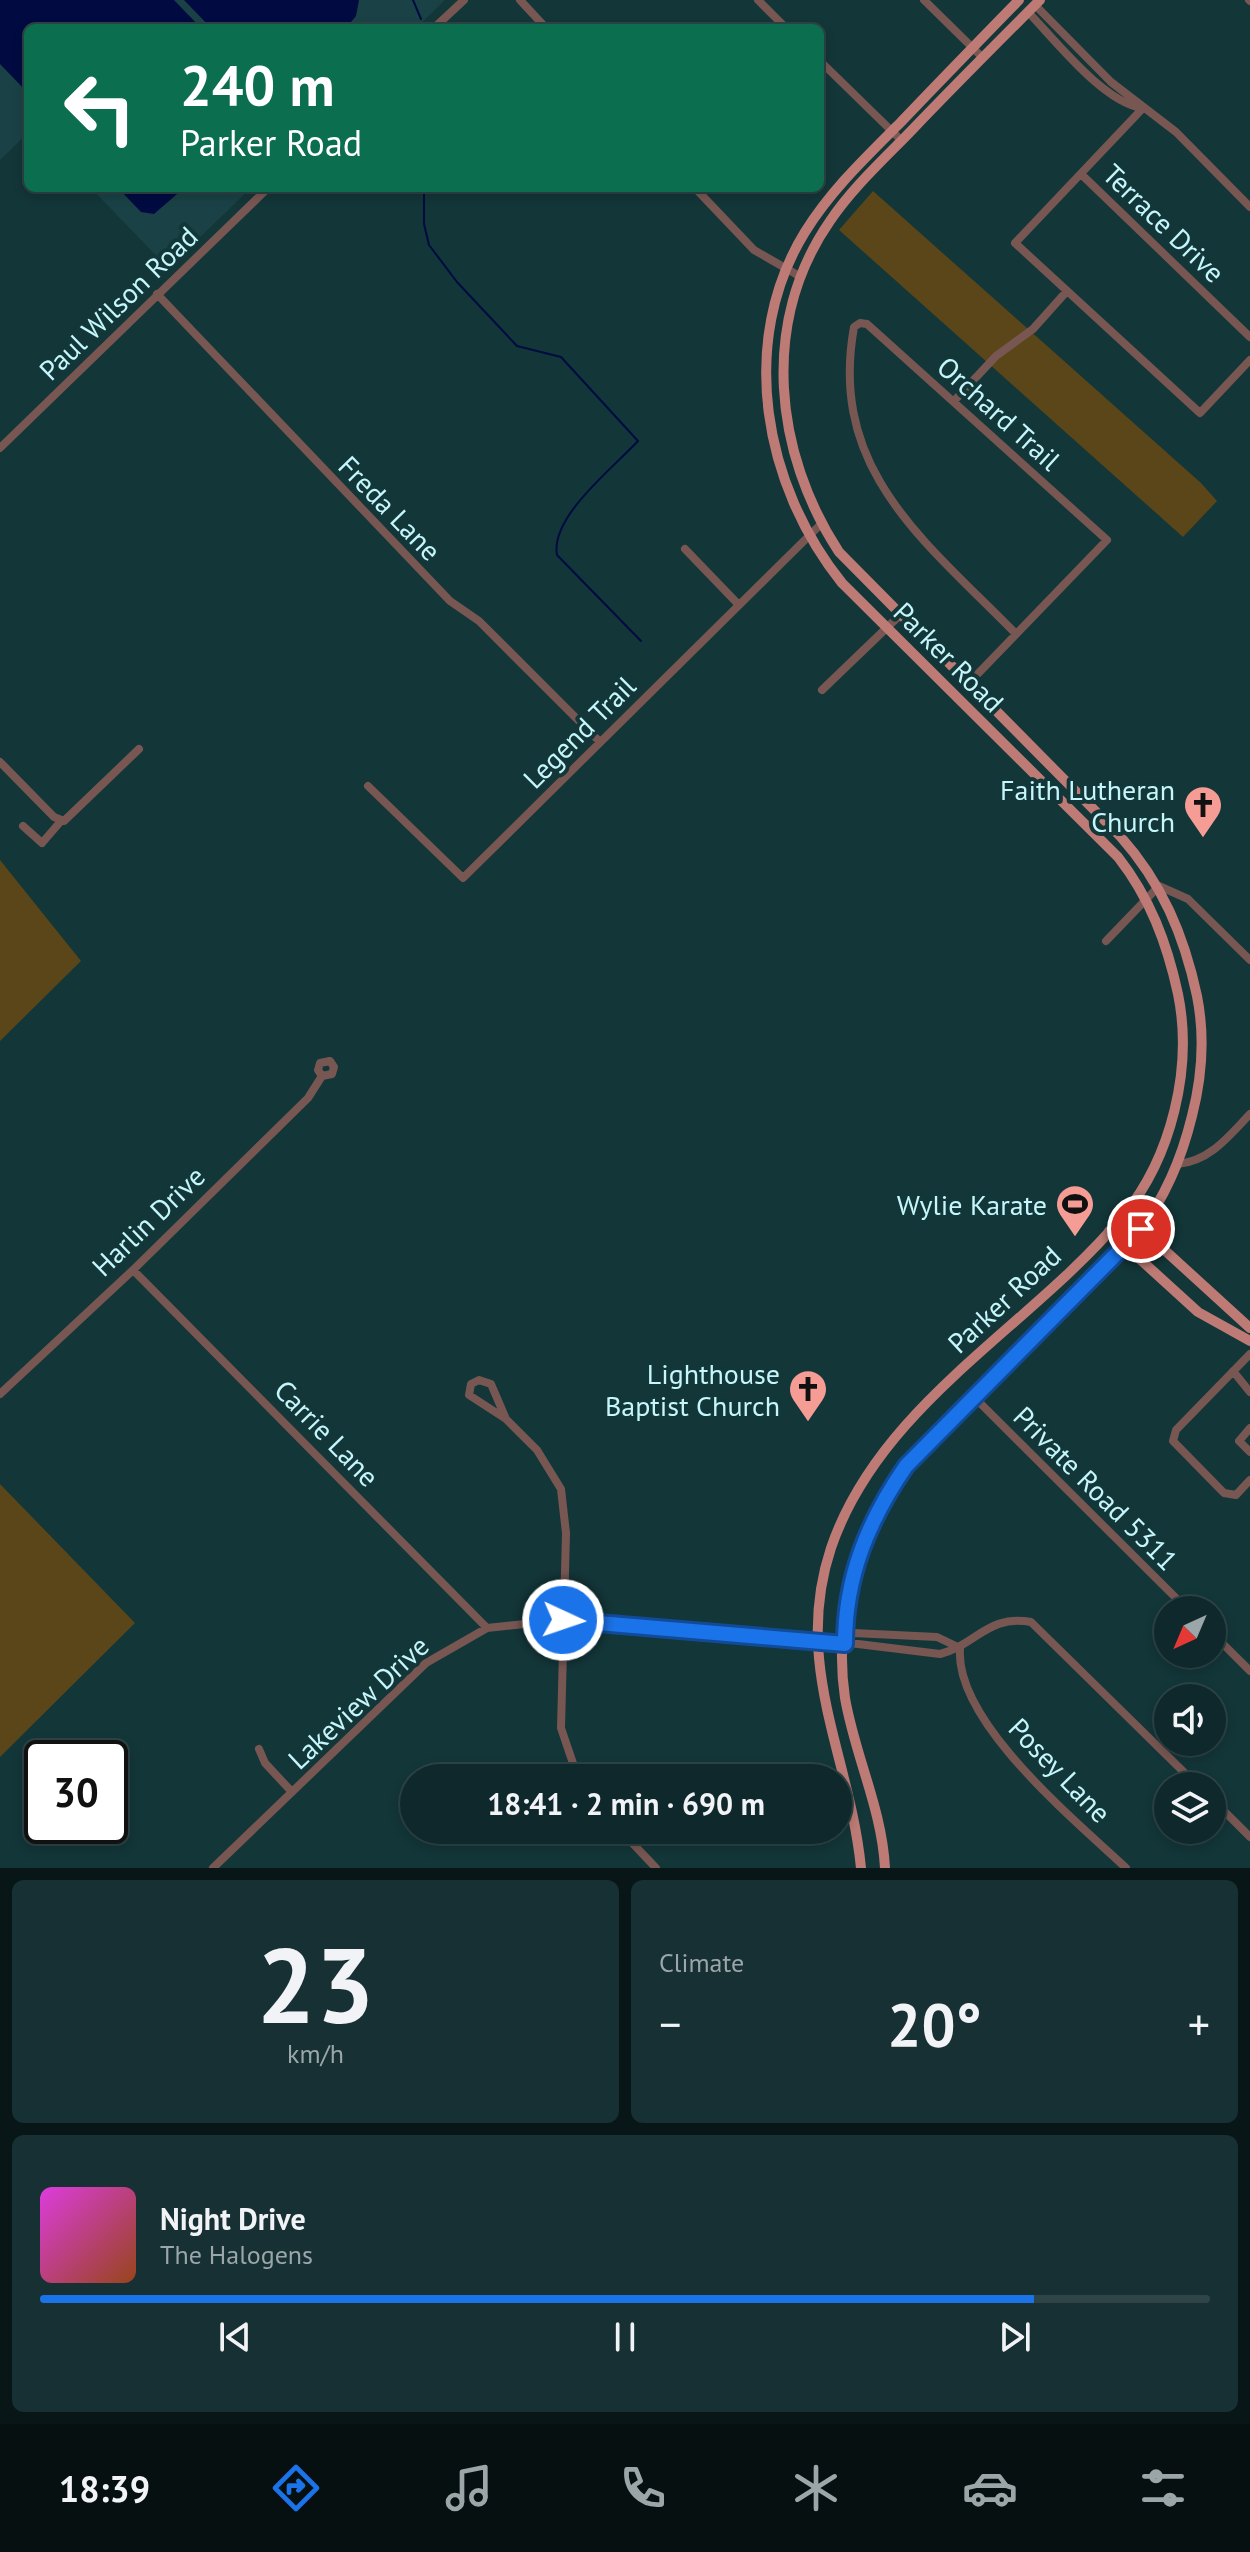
<!DOCTYPE html>
<html lang="en">
<head>
<meta charset="utf-8">
<style>
	:root { --surface:#0e282b; --page:#173033; --text:#f1f3f6; --muted:#9ba6a9; --line:#2e4447; --accent:#1a73e8 }
	body { margin:0; font-family:"PT Sans",sans-serif; background:var(--page); color:var(--text); height:100vh; display:flex; flex-direction:column; font-size:30px; white-space:nowrap }
	* { box-sizing:border-box; margin:0 }
	p { font-size:26px; color:var(--muted) }
	.icon { flex:none; width:44px; height:44px; fill:none; stroke:currentColor; stroke-width:2; stroke-linecap:round; stroke-linejoin:round }
	.map { position:relative; height:1868px; overflow:hidden }
	.side { display:flex; flex-direction:column; gap:12px; padding:12px; background:#081618; flex:1 }
	.side>* { flex:none }
	.hud { position:absolute; left:24px; top:24px; width:800px; height:168px; border-radius:12px; box-shadow:0 4px 12px #0003,0 0 0 2px var(--line); background:#0b6e4f; color:#fff; overflow:hidden }
	.needle { width:52px; rotate:224deg }
	.buttons { position:absolute; left:1154px; top:1596px; display:grid; gap:16px }
	.buttons a { display:grid; place-items:center; width:72px; height:72px; border-radius:50%; background:var(--surface); box-shadow:0 4px 12px #0003,0 0 0 2px var(--line); font-size:40px }
	.speed { position:absolute; left:24px; top:1740px; display:flex; gap:16px; font-size:40px; font-weight:700; text-align:center }
	.speed>* { display:grid; place-content:center; width:104px; height:104px; border-radius:50%; background:var(--surface); box-shadow:0 4px 12px #0003,0 0 0 2px var(--line); line-height:1 }
	.speed .limit { border:4px solid #111; border-radius:12px; background:#fff; color:#111 }
	.pin { position:absolute; display:grid; place-items:center; width:68px; height:68px; color:#fff; margin:-34px; border:4px solid #fff; border-radius:50%; box-shadow:0 2px 8px #0007 }
	.me { position:absolute; width:88px; margin:-44px; rotate:93deg; stroke-linejoin:round; filter:drop-shadow(0 0 6px #0008) }
	.turn { display:flex; align-items:center; gap:28px; height:168px; padding:0 24px; font-size:36px }
	.turn .icon { width:104px; height:104px; stroke-width:2.5 }
	.turn b { display:block; font-size:56px; line-height:68px }
	.big { font-size:60px; font-weight:700; line-height:1.1 }
	.side .card { flex:1; display:flex; flex-direction:column; justify-content:center; gap:12px; min-width:0; padding:0 28px; border-radius:12px; background:var(--page) }
	.side .dial { align-items:center; gap:0 }
	.dial b { font-size:104px; line-height:1 }
	.song { display:flex; align-items:center; gap:24px }
	.cover { width:96px; height:96px; border-radius:12px; background:linear-gradient(135deg,hsl(300 70% 55%),hsl(20 70% 35%)) }
	.played { height:8px; border-radius:4px; background:linear-gradient(90deg,var(--accent) 85%,var(--line) 85%) }
	.keys { display:flex; justify-content:space-around; direction:ltr }
	.heat { display:flex; justify-content:space-between; align-items:center; font-size:44px; direction:ltr }
	.side .tiles { flex:1; display:grid; gap:12px; grid-template-columns:1fr 1fr }
	.card:last-child { grid-column:span 2 }
	.trip { position:absolute; left:400px; top:1764px; width:452px; height:80px; border-radius:40px; background:var(--surface); box-shadow:0 4px 12px #0003,0 0 0 2px var(--line); font-weight:700; line-height:80px; text-align:center }
	.tab-bar { display:flex; height:128px; justify-content:space-around; align-items:center; background:#061011; color:var(--muted) }
	.tab-bar .icon { width:56px; height:56px }
	.tab-bar .selected { color:var(--accent) }
	.tab-bar b { font-size:36px; color:var(--text) }
	.map>svg:first-child { display:block }
	.built { fill:#1a4246 }
	.green { fill:#5a4618 }
	.water { fill:#010b41 }
	.lines { fill:none; stroke-linecap:round; stroke-linejoin:round }
	.stream { stroke:#010b41; stroke-width:2 }
	.minor { stroke:#785753; stroke-width:8 }
	.major { stroke:#be7b75; stroke-width:10 }
	.route-casing { stroke:#114b97; stroke-width:20 }
	.route { stroke:#1a73e8; stroke-width:14 }
	.labels { text-anchor:middle; dominant-baseline:central; stroke-width:8; stroke-linejoin:round; paint-order:stroke }
	.street-label { font-size:28px; fill:#c5f6fc; stroke:#133639 }
	.poi-label { font-size:28px; fill:#c5f6fc; stroke:#133639; text-anchor:end }
</style>
</head>
<body>
<div class="map">
<svg width="1250" height="1868" viewBox="0 0 1250 1868">
	<rect width="100%" height="100%" fill="#133639"/>
	<path class="built" d="M0 0H445L416 28H28V133L0 160Z
		M91 188H251L168 268Z"/>
	<path class="green" d="M873 191 1201 483 1217 501 1183 537 839 230Z
		M0 860 81 961 0 1041Z
		M0 1484 135 1623 0 1757Z"/>
	<path class="water" d="M0 0H174L201 28H28V93L0 64Z
		M184 0H359L356 16 346 28H211Z
		M118 188H184L154 214 141 212Z"/>
	<g class="lines">
		<path class="stream" d="M413 0 421 19
			M424 188V224L429 245 457 282 517 346 561 357 638 441C613 468 550 517 557 555L641 641"/>
		<path class="minor" d="M520 0 546 28
			M758 0 786 28
			M924 0 983 58
			M1249 0 1250 1
			M1035 5 1111 82 1176 132 1250 207
			M1028 12C1056 41 1103 102 1142 108
			M434 28 464 0
			M820 61 902 141
			M1143 108 1015 243 1200 413 1250 360
			M1081 174 1250 337
			M695 188 754 250 801 277
			M157 294 450 601 479 621 600 742
			M954 401 996 356 1033 329 1067 291
			M0 448 268 188
			M685 549 738 604
			M967 685 1107 540 867 324 860 323 854 327C828 471 926 542 1016 634
			M822 690 899 616
			M0 762 54 817 64 821 139 749
			M368 786 463 878 821 524
			M23 826 42 843 61 821
			M1106 941 1159 886 1188 899 1250 960
			M1178 1164C1210 1161 1229 1136 1250 1114
			M133 1270 487 1628
			M1250 1354 1176 1430 1173 1441 1224 1493 1236 1495 1250 1480
			M1233 1371 1250 1392
			M0 1394 133 1270 308 1098 322 1076 332 1074 334 1067 330 1061 320 1063 318 1070 322 1076
			M973 1396 1188 1610
			M506 1419 491 1384 479 1380 471 1384 469 1395 506 1419 537 1450 561 1489 566 1533 561 1728 578 1778
			M1250 1428 1239 1441 1250 1452
			M1212 1633 1250 1671
			M845 1644 853 1633 937 1637 960 1648
			M960 1649C955 1722 1076 1821 1126 1868
			M259 1749 265 1763 292 1792
			M1212 1799 1250 1837
			M620 1830 656 1868
			M213 1868 426 1663 487 1628 563 1620 817 1639 940 1654C976 1645 988 1614 1031 1622L1198 1786"/>
		<path class="major" d="M1125 1214 1250 1328
			M1109 1231 1198 1312 1250 1341
			M861 1868C850 1756 792 1665 831 1548 880 1404 1031 1327 1123 1216 1172 1157 1193 1067 1178 994 1167 943 1150 898 1118 857L842 583C764 486 737 342 805 232 831 190 867 156 901 122 940 81 980 40 1019 0
			M885 1868C882 1809 855 1756 845 1698 837 1645 845 1582 867 1533 909 1438 1007 1362 1081 1290 1101 1271 1123 1252 1140 1230 1166 1196 1182 1157 1192 1116 1202 1077 1205 1036 1197 996 1184 935 1162 883 1120 836L839 552C774 453 760 322 830 221 853 187 884 159 912 130 954 86 997 43 1040 0"/>
	</g>
	<g class="lines">
		<g class="route-casing">
			<path id="route" d="M563 1620 845 1644C845 1577 868 1521 906 1466L1141 1229"/>
		</g>
		<use href="#route" class="route"/>
	</g>
	<defs>
		<g id="church-pin" transform="scale(2)"><path d="M0 17L-7.5 6A9.5 9.5 0 1 1 7.5 6Z" fill="#f59c95" stroke="#133639"/><path d="M-1.2-6h2.4v3.5h3.3v2.4h-3.3V6h-2.4V-.1h-3.3v-2.4h3.3Z" fill="#111"/></g>
		<g id="stadium-pin" transform="scale(2)"><path d="M0 17L-7.5 6A9.5 9.5 0 1 1 7.5 6Z" fill="#f59c95" stroke="#133639"/><path d="M0-5a6.5 5 0 1 0 0 10a6.5 5 0 1 0 0-10ZM-3.5-1.8h7v3.6h-7Z" fill="#111"/></g>
	</defs>
	<g fill-rule="evenodd">
		<use href="#church-pin" x="1203" y="805"/>
		<use href="#stadium-pin" x="1075" y="1204"/>
		<use href="#church-pin" x="808" y="1389"/>
	</g>
	<g class="labels">
		<g class="street-label">
			<text transform="translate(1164 223) rotate(44)">Terrace Drive</text>
			<text transform="translate(118 303) rotate(-44)">Paul Wilson Road</text>
			<text transform="translate(999 413) rotate(42)">Orchard Trail</text>
			<text transform="translate(390 508) rotate(46)">Freda Lane</text>
			<text transform="translate(949 657) rotate(45)">Parker Road</text>
			<text transform="translate(579 732) rotate(-45)">Legend Trail</text>
			<text transform="translate(148 1221) rotate(-44)">Harlin Drive</text>
			<text transform="translate(1004 1299) rotate(-43)">Parker Road</text>
			<text transform="translate(327 1433) rotate(46)">Carrie Lane</text>
			<text transform="translate(1096 1488) rotate(45)">Private Road 5311</text>
			<text transform="translate(358 1702) rotate(-43)">Lakeview Drive</text>
			<text transform="translate(1060 1770) rotate(46)">Posey Lane</text>
		</g>
		<g class="poi-label">
			<text x="1175" y="789">Faith Lutheran<tspan x="1175" dy="32">Church</tspan></text>
			<text x="1047" y="1204">Wylie Karate</text>
			<text x="780" y="1373">Lighthouse<tspan x="780" dy="32">Baptist Church</tspan></text>
		</g>
	</g>
</svg>
<div class="buttons">
<a><svg class="needle" viewBox="-14 -14 28 28"><path d="M0-13l5 13h-10z" fill="#e53935"/><path d="M0 13l5-13h-10z" fill="#9ba6a9"/></svg></a>
<a><svg class="icon" aria-label="sound" viewBox="0 0 24 24"><path d="M4 9h4l5-4v14l-5-4H4zM17 9q2 3 0 6"/></svg></a>
<a><svg class="icon" aria-label="layers" viewBox="0 0 24 24"><path d="M12 4l9 5-9 5-9-5zM3 14l9 5 9-5"/></svg></a>
</div>
<div class="speed"><div class="limit">30</div></div>
<div class="pin" style="left:1141px;top:1229px;background:#d93025"><svg class="icon" aria-label="arrive" viewBox="0 0 24 24"><path d="M6 21V4h12l-3 4 3 4H6"/></svg></div>
<svg class="me" style="left:563px;top:1620px" viewBox="-20 -20 40 40"><circle r="17" fill="#1a73e8" stroke="#fff" stroke-width="3"/><path d="M0-11L8 9 0 5-8 9z" fill="#fff"/></svg>
<div class="trip">18:41 · 2 min · 690 m</div>
<div class="hud">
<div class="turn"><svg class="icon" aria-label="left" viewBox="0 0 24 24"><path d="M17 20v-9H6M10 6l-5 5 5 5"/></svg><div><b>240 m</b>Parker Road</div></div>
</div>
</div>
<section class="side">
<div class="tiles">
<div class="card dial"><b>23</b><p>km/h</p></div>
<div class="card"><p>Climate</p>
<div class="heat"><a>−</a><b class="big">20°</b><a>+</a></div>
</div>
<div class="card">
<div class="song"><i class="cover"></i><div><b>Night Drive</b><p>The Halogens</p></div></div>
<div class="played"></div>
<div class="keys"><svg class="icon" aria-label="previous" viewBox="0 0 24 24"><path d="M18 5L8 12l10 7zM5 5v14"/></svg><svg class="icon" aria-label="pause" viewBox="0 0 24 24"><path d="M8 5v14M16 5v14"/></svg><svg class="icon" aria-label="next" viewBox="0 0 24 24"><path d="M6 5l10 7-10 7zM19 5v14"/></svg></div>
</div>
</div>
</section>
<nav class="tab-bar">
<b>18:39</b>
<svg class="icon selected" aria-label="directions" viewBox="0 0 24 24"><path d="M12 3l9 9-9 9-9-9zM9 14v-3h6M13 9l2 2-2 2"/></svg>
<svg class="icon" aria-label="music" viewBox="0 0 24 24"><path d="M9 18V5l10-2v13"/><circle cx="6" cy="18" r="3"/><circle cx="16" cy="16" r="3"/></svg>
<svg class="icon" aria-label="phone" viewBox="0 0 24 24"><path d="M5 4h4l2 5-3 2q2 4 5 5l2-3 5 2v4C11 20 4 13 5 4z"/></svg>
<svg class="icon" aria-label="climate" viewBox="0 0 24 24"><path d="M12 3v18M4 7l16 10M4 17L20 7"/></svg>
<svg class="icon" aria-label="car" viewBox="0 0 24 24"><path d="M5 17H2v-5l4-1 3-4h7l3 4 3 1v5h-3M9 17h6M6 11h13"/><circle cx="7" cy="17" r="2"/><circle cx="17" cy="17" r="2"/></svg>
<svg class="icon" aria-label="filters" viewBox="0 0 24 24"><path d="M4 7h16M4 17h16"/><circle cx="9" cy="7" r="2"/><circle cx="15" cy="17" r="2"/></svg>
</nav>
</body>
</html>
